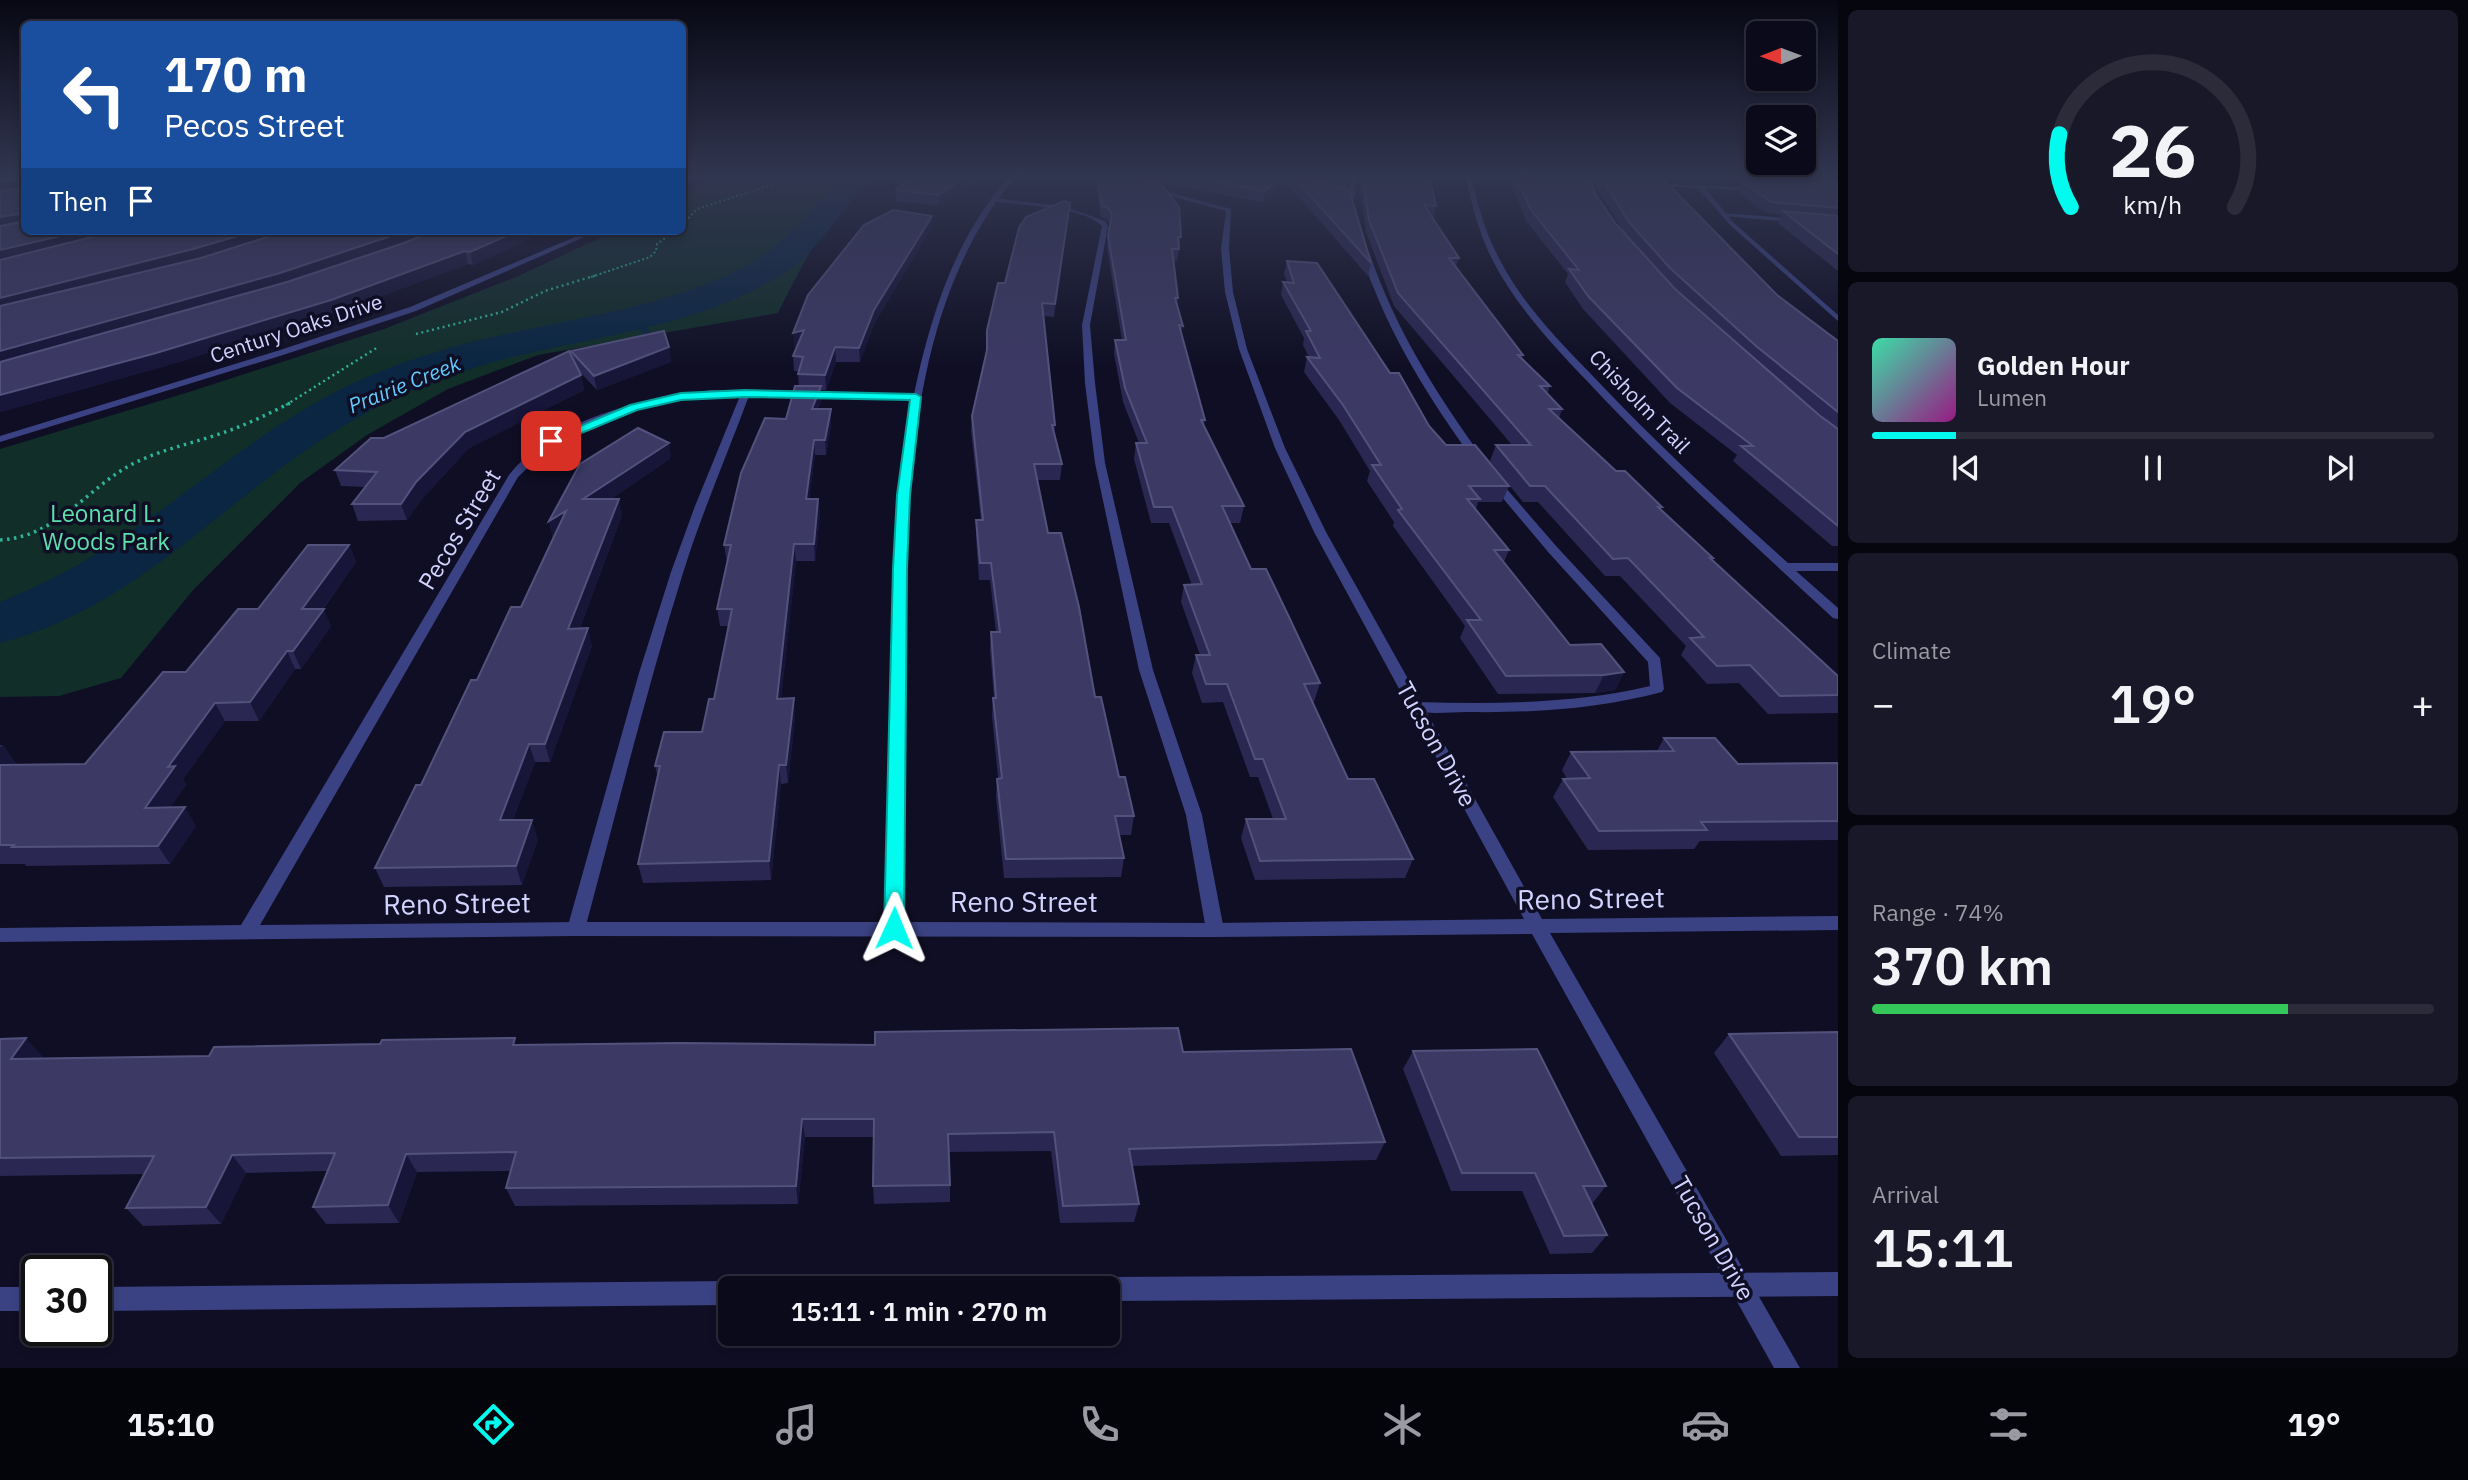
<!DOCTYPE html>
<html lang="en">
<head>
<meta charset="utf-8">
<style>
	:root { --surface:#0b0a1b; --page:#191828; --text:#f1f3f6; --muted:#9a9aa3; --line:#2b2b3a; --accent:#01fbef }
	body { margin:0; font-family:"IBM Plex Sans",sans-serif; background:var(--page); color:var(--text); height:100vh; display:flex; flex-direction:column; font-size:26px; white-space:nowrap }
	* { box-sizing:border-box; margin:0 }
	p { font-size:23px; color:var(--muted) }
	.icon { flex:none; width:38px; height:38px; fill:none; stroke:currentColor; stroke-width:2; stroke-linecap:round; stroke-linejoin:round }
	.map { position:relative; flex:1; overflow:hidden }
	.sheet { display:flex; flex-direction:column; gap:10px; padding:10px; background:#06060f; width:630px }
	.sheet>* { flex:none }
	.banner { position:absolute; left:21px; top:21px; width:665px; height:214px; border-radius:10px; box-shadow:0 4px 10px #0003,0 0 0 2px var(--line); background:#1a4fa0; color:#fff; overflow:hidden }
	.needle { width:46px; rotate:269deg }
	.fabs { position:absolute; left:1746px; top:21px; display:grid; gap:14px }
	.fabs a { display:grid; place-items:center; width:70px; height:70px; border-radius:10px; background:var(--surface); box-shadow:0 4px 10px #0003,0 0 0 2px var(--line); font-size:35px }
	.speed { position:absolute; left:21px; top:1255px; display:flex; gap:14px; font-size:35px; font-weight:700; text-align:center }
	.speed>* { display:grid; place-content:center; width:91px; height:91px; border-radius:50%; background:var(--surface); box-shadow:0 4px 10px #0003,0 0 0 2px var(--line); line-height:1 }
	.speed .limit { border:4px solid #111; border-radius:10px; background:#fff; color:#111 }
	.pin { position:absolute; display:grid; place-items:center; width:60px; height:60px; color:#fff; margin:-30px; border-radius:14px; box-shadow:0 4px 10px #0006 }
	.me { position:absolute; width:77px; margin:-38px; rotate:1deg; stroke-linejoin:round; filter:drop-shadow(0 0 5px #0008) }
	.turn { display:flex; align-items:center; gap:24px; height:147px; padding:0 28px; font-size:32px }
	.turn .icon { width:91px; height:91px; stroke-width:2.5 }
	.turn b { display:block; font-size:49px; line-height:60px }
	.then { display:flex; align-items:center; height:66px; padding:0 28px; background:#0003; gap:14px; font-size:26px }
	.big { font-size:52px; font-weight:600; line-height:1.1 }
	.sheet .widget { flex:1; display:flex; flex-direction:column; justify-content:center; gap:10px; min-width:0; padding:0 24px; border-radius:10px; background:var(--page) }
	.sheet .dial { align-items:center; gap:0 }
	.dial svg { height:182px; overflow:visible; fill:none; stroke:var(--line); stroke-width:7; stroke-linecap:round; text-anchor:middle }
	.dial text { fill:var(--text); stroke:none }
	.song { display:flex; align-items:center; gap:21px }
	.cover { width:84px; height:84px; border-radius:10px; background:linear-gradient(135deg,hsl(160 70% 55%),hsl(310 70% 35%)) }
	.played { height:7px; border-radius:4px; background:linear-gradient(90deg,var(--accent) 15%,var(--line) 15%) }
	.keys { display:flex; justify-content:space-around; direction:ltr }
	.heat { display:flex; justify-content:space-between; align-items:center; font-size:38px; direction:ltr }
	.charge { height:10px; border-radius:5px; background:linear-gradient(90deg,#34c759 74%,var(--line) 0) }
	.trip { position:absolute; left:718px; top:1276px; width:402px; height:70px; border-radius:10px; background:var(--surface); box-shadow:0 4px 10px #0003,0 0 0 2px var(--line); font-weight:600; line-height:70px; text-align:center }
	.tab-bar { display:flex; height:112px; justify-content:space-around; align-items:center; background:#04040b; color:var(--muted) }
	.tab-bar .icon { width:49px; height:49px }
	.tab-bar .selected { color:var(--accent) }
	.tab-bar b { font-size:32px; color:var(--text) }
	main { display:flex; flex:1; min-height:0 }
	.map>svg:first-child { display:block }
	.green { fill:#112e29 }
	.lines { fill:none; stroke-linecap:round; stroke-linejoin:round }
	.stream { stroke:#0a2642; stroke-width:6 }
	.river { fill:#0a2642; fill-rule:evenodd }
	.path-far2 { stroke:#2fb599; stroke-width:2; stroke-dasharray:2 2.5; stroke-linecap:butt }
	.path-far1 { stroke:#2fb599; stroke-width:2.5; stroke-dasharray:2 3.5; stroke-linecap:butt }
	.path { stroke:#2fb599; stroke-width:3.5; stroke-dasharray:2.5 4.5; stroke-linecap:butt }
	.service { fill:#3a4283; fill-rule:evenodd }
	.minor { fill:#3a4283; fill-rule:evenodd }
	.wall { fill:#2a2752; fill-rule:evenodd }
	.shaded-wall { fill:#171538 }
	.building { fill:#3c3965; stroke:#53527d; stroke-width:2 }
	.route { fill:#01fbef; stroke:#01a39b; stroke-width:2 }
	.labels { text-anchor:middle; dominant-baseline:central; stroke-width:7; stroke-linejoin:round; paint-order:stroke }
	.far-street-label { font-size:21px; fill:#d2d3ff; stroke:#0f0e24 }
	.far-water-label { font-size:21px; font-style:italic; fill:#60cdfe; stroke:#0f0e24 }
	.park-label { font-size:24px; fill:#5ddfab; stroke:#0f0e24 }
	.street-label { font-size:24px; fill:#d2d3ff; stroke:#0f0e24 }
	.near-street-label { font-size:28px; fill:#d2d3ff; stroke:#0f0e24 }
</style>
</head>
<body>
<main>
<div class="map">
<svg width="1838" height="1368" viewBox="0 0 1838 1368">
	<rect width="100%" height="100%" fill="#0f0e24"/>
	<path class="green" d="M716 175H872C828 212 803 263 778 313L538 355 448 389 367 435 300 483 194 589 121 678 59 696 0 697V449L189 392 384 329 516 277 615 231H682L683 196Z"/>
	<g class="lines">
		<path class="stream" d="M634 317 646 332"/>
		<path class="river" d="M844 175H875C867 187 856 196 847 207 827 231 809 258 781 275 695 329 589 336 493 362 444 376 396 395 352 421 231 490 140 608 0 643V602C34 588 68 572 99 552 185 499 258 429 349 385 405 359 465 342 525 330 603 313 687 301 757 259 792 238 814 203 844 175Z"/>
		<path class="path-far2" d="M682 225 697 209 774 184 771 175
			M591 277 650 257 656 251 657 244 675 231"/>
		<path class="path-far1" d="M416 334 502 312 545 291 597 275
			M286 405 378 347"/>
		<path class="path" d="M0 540C63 536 90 481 143 459 173 446 206 440 236 428 254 421 272 412 290 403"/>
		<path class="service" d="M1239 175H1252L1313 188 1310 190Z
			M1350 175H1356L1355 197 1352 199 1349 197Z
			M993 198 1063 206 1105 221 1108 226 1090 325 1095 383 1105 463 1153 670 1202 815 1224 930 1221 935 1215 937 1209 935 1206 930 1186 815 1139 670 1095 463 1085 383 1082 325 1102 226C1081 205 1020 206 991 201Z
			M1722 213 1838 222V226L1724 216Z
			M1362 250 1369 252C1396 331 1436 393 1484 460L1483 462H1475C1436 408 1400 353 1375 291 1370 279 1363 263 1362 250Z
			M742 391 750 393C728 453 702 512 683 573 646 691 617 810 585 929L582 934 576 936 570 934 567 929 639 673 671 572 695 506Z
			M1495 479 1499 480 1557 547 1660 658 1664 689 1662 692C1598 709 1532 713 1467 712 1449 712 1429 715 1412 710L1410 707 1412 704 1417 702C1495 704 1574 704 1650 686L1648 662 1549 553 1491 484V480Z
			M1838 1272V1296L1108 1301V1288H1097L1100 1281 1108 1277Z
			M730 1281 738 1285 740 1288H730V1305L96 1311V1287Z
			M0 1287H37V1311H0Z"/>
		<path class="minor" d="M694 175H701L682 187V182Z
			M1011 175H1017C904 307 906 509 905 673 904 756 904 839 903 922L1215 923 1524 919 1314 532 1275 448 1239 349 1225 292 1221 248 1226 211 1149 190 1152 188 1231 209 1229 248 1233 292 1247 349 1285 448 1326 532 1542 919 1838 916V930L1550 933 1800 1368H1774L1532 934 1215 937 576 936 0 942V928L241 925 509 475C557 417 639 400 711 390L914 394C930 317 956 234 1011 175ZM711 396 913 400 902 468 894 573 885 922H576L260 925 518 477C571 424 639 405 711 396Z
			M1465 175H1471C1478 205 1485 233 1500 260 1522 303 1556 338 1589 372 1652 439 1720 502 1788 563H1838V571H1796L1838 608V619L1833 618C1750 541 1665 465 1588 382 1553 345 1516 306 1493 261 1479 234 1472 205 1465 175Z
			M1650 183 1756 188 1754 191 1705 188 1734 223 1838 315V321L1730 225 1698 188 1652 186Z
			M589 231H598L416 311 283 355 0 442V436L277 351 410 307Z"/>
	</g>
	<path class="wall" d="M0 175H24V231H547L473 265 468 264 335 313 162 367 0 412Z
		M913 175H985L939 206 896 201V190Z
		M987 175H1007L1003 181Z
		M1094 175H1349L1347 188 1371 263 1368 276 1290 187 1292 180 1285 178 1284 186 1263 202 1152 182 1181 237 1177 261H1174L1178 298 1177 306 1183 326 1181 334 1205 420 1204 425 1244 506 1240 523H1229L1251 569 1320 683 1314 702H1312L1348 779 1413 859 1405 878 1255 880 1241 838 1246 819H1273L1258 777H1250L1223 702 1202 703 1192 673 1196 655H1200L1181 602 1184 585H1192L1169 523H1151L1134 459 1136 443H1139L1123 402 1114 354 1115 340H1122L1107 248 1110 225 1107 220 1101 217Z
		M1358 175H1429L1436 206 1433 217H1432L1459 258 1456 266 1523 355 1522 358 1550 386 1547 394 1562 409 1559 418 1616 471 1662 507 1661 510 1713 558 1712 559 1838 676V713L1768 714 1739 683 1707 684 1681 655 1686 646 1620 576H1605L1538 502H1523L1490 461 1496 445H1512L1394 306 1366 232Z
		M1507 175H1648L1777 295 1838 341V546H1832L1733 461 1737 455 1670 403 1583 309 1565 282 1568 274 1527 222ZM1589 175 1597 176 1594 183 1623 231 1616 224 1596 195Z
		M1712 175H1838V271L1778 223 1782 215 1766 213 1737 192 1741 182 1721 181Z
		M1070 203 1054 317 1043 316 1055 425 1054 435 1062 464 1060 480H1037L1048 533 1095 697 1119 777 1134 816 1131 835H1119L1124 858 1121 877 1004 878 996 797 997 779 998 778 992 716 993 698H994L990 650 991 632H996L990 580H979L976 537V520H981L971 431 972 416 987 353V330L1005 283Z
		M932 227 874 324 860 362H836L826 390H821V401L818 409 831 425 826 455H815L809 499H818L820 515 815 561H796L781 699 795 717 788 783 781 784 771 880 643 883 638 864 658 778 655 766 702 732 714 699 729 626H720L717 609 728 562H727L724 545 786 419 799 386 798 374 799 371H794L793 356 797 346 794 347Z
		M1287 261 1390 373 1429 426 1446 445 1509 486 1502 502H1478L1476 509 1509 550 1504 562 1570 645 1624 672 1615 690 1595 693 1498 694 1460 638 1465 626 1393 526 1394 522 1367 481 1370 471 1339 420 1304 372 1307 357H1309L1303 345 1304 338 1281 295 1283 282H1287L1284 274Z
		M669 347 671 362 597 390 578 370 581 375 584 390 469 448 422 499 407 520 358 521 352 504 365 487 341 486 335 470 384 438 572 359 571 351Z
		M671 458 611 499 622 515 580 628 592 646 550 762H535L513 820 538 839 522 885 384 887 375 868 477 680 521 607 553 538 549 521Z
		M349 545 356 562 323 609 331 626 301 669H295L259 721H225L183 779 186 785 170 807 196 826 170 864 26 866 25 864H0V745H3L16 764 15 765 85 764 186 672 258 609Z
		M1664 738 1738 764 1838 763V840L1700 841 1694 849 1588 850 1553 797 1563 779H1567L1562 770 1571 752 1657 751Z
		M1838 1032V1155L1781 1156 1714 1053 1729 1034Z
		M0 1039 43 1057 42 1058 209 1056 518 1045 1183 1052 1385 1142 1376 1160 1132 1166 1139 1204 1134 1222 1060 1223 1051 1151 949 1152 950 1185V1202L874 1204 873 1186 874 1137H805L798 1204 515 1206 506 1188 511 1171 417 1172 399 1223 326 1224 313 1207 327 1171 246 1173 221 1224 143 1226 126 1208 144 1174 0 1176Z
		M1413 1051 1606 1186 1592 1204 1607 1235 1592 1253 1550 1254 1522 1191H1451L1403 1069Z"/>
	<path class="shaded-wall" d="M969 175H985L939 206V195Z
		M1286 175 1284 186 1263 202 1265 191Z
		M18 179 23 189 0 194V182Z
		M1070 203 1069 214 1054 317 1055 304Z
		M18 214 23 225 0 230V217Z
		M932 216V227L874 324 860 362 859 348 874 310Z
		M82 231H136L0 264V250Z
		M255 231H299L0 313V298Z
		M406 231H444L284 285 0 367V351Z
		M518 231H547L473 265 470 252Z
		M465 251 468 264 335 313 162 367 0 412V395Z
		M804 330 805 344 794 347 793 333Z
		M669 347 671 362 597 390 594 376Z
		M835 347 836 362 826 390 825 375Z
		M581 375 584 390 469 448 422 499 407 520 401 504 416 482 465 432Z
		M821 386V401L813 424 812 409Z
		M831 409V425L826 455 825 440Z
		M814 440 815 455 807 516 806 499Z
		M669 443 671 458 587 515 583 499Z
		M619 499 622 515 573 646 568 629Z
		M818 499 820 515 815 561 814 544Z
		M566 511 553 538 549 521Z
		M794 544 796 561 779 717 777 699Z
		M349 545 356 562 310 626 302 609Z
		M324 609 331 626 301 669 293 651Z
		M588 628 592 646 550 762 545 744Z
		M287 651 295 669 259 721 250 702Z
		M1624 672 1615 690 1595 693 1604 675Z
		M794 698 795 717 788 783 786 765Z
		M215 703 225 721 183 779 186 785 157 826 145 808 168 767Z
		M529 744 535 762 506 839 500 820Z
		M3 745 16 764 0 782V748Z
		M779 765 781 784 771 880 769 861Z
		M185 807 196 826 170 864 158 846Z
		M532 820 538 839 522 885 516 866Z
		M26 1038 43 1057 29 1077 11 1059Z
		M802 1119 805 1137 798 1204 796 1186Z
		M406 1154 417 1172 399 1223 388 1205Z
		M232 1155 246 1173 221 1224 206 1207Z"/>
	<path class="building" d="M0 175H24V231H82L0 250V226L21 222 22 218 18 214 0 217V191L19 188 21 181 18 179 0 182Z
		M913 175H969L939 195 896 190Z
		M1097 175H1127L1161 184 1179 207 1181 237H1178L1179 249H1172L1178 298H1175L1183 326 1179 325 1205 420H1201L1244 506H1222L1251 569H1266L1289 617 1320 683 1304 684 1348 779H1374L1413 859 1260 861 1246 819H1286L1263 759H1255L1227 684H1206L1196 655H1210L1184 585 1202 584 1172 507H1154L1136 443H1147L1125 388 1115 340H1126L1108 236 1112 215 1108 208 1102 206Z
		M1176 175H1286L1265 191Z
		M1326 175H1349V179Z
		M1362 175H1429L1436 206 1424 205 1459 258H1449L1523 355H1518L1550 386H1540L1562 409H1549L1616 471H1625L1662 507H1658L1713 558H1710L1838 676V695L1780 696 1750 665 1717 666 1690 638 1704 637 1628 558 1613 559 1545 486H1530L1496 445H1531L1398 293 1369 220Z
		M1515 175H1589L1596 195 1616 224 1675 289 1819 415 1838 429V526L1741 446H1753L1677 388 1588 296 1569 269 1579 270 1531 210Z
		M1600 175H1636L1661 177 1777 295 1838 341V412L1756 346 1669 267 1628 221Z
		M1292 176 1349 189 1371 263Z
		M1742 181 1838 184V208L1771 202Z
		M1064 201 1070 203 1055 304 1042 303 1055 425H1052L1062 464H1034L1048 533H1061L1079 607 1095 697H1101L1119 777H1125L1134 816H1115L1124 858 1006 859 997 779 1002 778 993 698H996L991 632H1000L991 563H980L976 520H983L972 416 987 350V330L998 283H1005L1019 228 1026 217Z
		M893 210 932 216 874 310 859 348 835 347 825 375 798 374 803 357 793 356 804 330 793 333 808 295 864 225Z
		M1783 211 1838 216V254Z
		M116 231H255L193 249 0 298V260Z
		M286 231H406L280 273 0 351V306L201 258Z
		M434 231H518L470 252 465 251 331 300 156 353 0 395V362L287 282 401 244Z
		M1287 261 1317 263 1390 373H1399L1429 426 1446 445H1475L1509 486H1469L1480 499H1467L1509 550H1494L1570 645 1601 644 1624 672 1604 675 1506 676 1467 620H1481L1398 510 1402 509 1372 465H1381L1343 405 1307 357 1320 358 1306 331H1311L1283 282 1294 283Z
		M664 331 669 347 594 376 571 351Z
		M569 351 581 375 465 432 416 482 401 504H352L377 472 335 470 371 438H384Z
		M795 386H821L812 409H831L825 440H814L806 499H818L814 544H794L777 699 794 698 786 765H779L769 861 638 864 660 766H655L664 732H702L709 699H714L732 609H717L731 545H724L741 473 765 418 786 419Z
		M638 428 669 443 583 499H619L568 629 588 628 545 744H529L500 820H532L516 866 375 868 416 785H421L471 680H477L511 607H521L566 511 549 521 580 464Z
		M308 545H349L302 609H324L293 651H287L250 702 215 703 168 767 175 766 145 808 185 807 158 846 12 847 14 845H0V765L85 764 163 672H186L238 609H258Z
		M1664 738H1715L1738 764 1838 763V821L1701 822 1707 830 1599 831 1563 779 1590 778 1571 752 1674 751Z
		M1178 1028 1183 1052 1351 1049 1385 1142 1129 1149 1139 1204 1063 1206 1054 1132 948 1134 950 1185 873 1186 874 1119H802L796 1186 506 1188 516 1152 406 1154 388 1205 313 1207 335 1153 232 1155 206 1207 126 1208 154 1156 0 1158V1039L26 1038 11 1059 209 1056 214 1047 380 1044 382 1040 515 1038 513 1045 680 1043 875 1045V1032Z
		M1838 1032V1137H1799L1729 1034Z
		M1537 1049 1606 1186H1583L1607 1235 1564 1236 1535 1173H1462L1413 1051Z"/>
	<linearGradient id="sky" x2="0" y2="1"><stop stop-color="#080814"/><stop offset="0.48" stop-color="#313650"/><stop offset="1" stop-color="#313650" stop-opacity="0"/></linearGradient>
	<rect width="1838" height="367" fill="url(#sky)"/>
	<path class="route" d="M745 390 916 394 921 397 910 495 907 568 904 928 901 934 894 936 887 934 884 928 893 568 897 495 910 400 745 397 681 400 637 410 555 444 545 441 630 405 681 393Z"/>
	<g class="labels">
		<g class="far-street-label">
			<text transform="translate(296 328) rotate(-18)">Century Oaks Drive</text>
			<text transform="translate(1640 401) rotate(46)">Chisholm Trail</text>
		</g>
		<g class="far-water-label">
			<text transform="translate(404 384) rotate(-22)">Prairie Creek</text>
		</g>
		<g class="park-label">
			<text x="106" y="513">Leonard L.<tspan x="106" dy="28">Woods Park</tspan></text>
		</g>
		<g class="street-label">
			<text transform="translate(459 529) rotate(-59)">Pecos Street</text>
			<text transform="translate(1437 744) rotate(61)">Tucson Drive</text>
			<text transform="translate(1714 1238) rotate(60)">Tucson Drive</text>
		</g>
		<g class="near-street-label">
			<text transform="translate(1591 898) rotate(-1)">Reno Street</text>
			<text x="1024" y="901">Reno Street</text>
			<text transform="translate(457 903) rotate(-1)">Reno Street</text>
		</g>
	</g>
</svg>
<div class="fabs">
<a><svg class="needle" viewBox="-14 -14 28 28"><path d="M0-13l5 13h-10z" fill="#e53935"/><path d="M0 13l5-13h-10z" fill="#9a9aa3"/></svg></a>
<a><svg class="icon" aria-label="layers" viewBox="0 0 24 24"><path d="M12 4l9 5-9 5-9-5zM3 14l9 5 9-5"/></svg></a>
</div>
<div class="speed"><div class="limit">30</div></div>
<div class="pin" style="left:551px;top:441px;background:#d93025"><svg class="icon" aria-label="arrive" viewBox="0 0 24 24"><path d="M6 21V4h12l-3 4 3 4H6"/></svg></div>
<svg class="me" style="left:894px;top:928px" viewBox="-20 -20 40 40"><path d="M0-17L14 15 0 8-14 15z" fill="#01fbef" stroke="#fff" stroke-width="4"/></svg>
<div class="trip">15:11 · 1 min · 270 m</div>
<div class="banner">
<div class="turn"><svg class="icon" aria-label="left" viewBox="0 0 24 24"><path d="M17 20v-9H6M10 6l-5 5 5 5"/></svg><div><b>170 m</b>Pecos Street</div></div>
<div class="then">Then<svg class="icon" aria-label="arrive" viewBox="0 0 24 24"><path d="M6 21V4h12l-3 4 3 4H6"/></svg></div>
</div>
</div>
<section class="sheet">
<div class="widget dial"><svg viewBox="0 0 100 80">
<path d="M14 69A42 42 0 1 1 86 69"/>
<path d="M14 69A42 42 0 0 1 9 37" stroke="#01fbef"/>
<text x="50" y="56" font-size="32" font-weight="700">26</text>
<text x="50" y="72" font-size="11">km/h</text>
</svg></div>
<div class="widget">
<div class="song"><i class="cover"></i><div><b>Golden Hour</b><p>Lumen</p></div></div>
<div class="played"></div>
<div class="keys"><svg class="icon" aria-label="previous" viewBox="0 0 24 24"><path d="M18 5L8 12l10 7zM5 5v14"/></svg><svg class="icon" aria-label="pause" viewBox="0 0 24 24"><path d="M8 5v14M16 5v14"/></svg><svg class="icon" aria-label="next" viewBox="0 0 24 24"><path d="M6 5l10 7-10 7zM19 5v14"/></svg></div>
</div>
<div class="widget"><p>Climate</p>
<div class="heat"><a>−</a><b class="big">19°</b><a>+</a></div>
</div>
<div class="widget"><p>Range · 74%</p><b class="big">370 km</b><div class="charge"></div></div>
<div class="widget"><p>Arrival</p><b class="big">15:11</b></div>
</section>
</main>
<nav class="tab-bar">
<b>15:10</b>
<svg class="icon selected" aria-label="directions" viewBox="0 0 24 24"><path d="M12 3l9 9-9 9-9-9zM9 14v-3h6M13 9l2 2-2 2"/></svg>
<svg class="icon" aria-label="music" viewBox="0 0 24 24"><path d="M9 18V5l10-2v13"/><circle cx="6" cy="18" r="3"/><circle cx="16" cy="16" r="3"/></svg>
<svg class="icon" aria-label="phone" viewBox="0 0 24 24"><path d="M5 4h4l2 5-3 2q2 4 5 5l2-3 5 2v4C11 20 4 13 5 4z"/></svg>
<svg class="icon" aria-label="climate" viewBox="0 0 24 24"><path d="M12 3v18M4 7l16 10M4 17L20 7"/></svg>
<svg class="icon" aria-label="car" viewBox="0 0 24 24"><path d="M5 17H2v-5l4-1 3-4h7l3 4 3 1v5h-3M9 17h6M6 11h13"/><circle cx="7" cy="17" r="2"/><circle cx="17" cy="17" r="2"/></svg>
<svg class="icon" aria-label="filters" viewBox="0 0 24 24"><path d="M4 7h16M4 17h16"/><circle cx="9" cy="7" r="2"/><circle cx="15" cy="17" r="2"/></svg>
<b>19°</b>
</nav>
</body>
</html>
